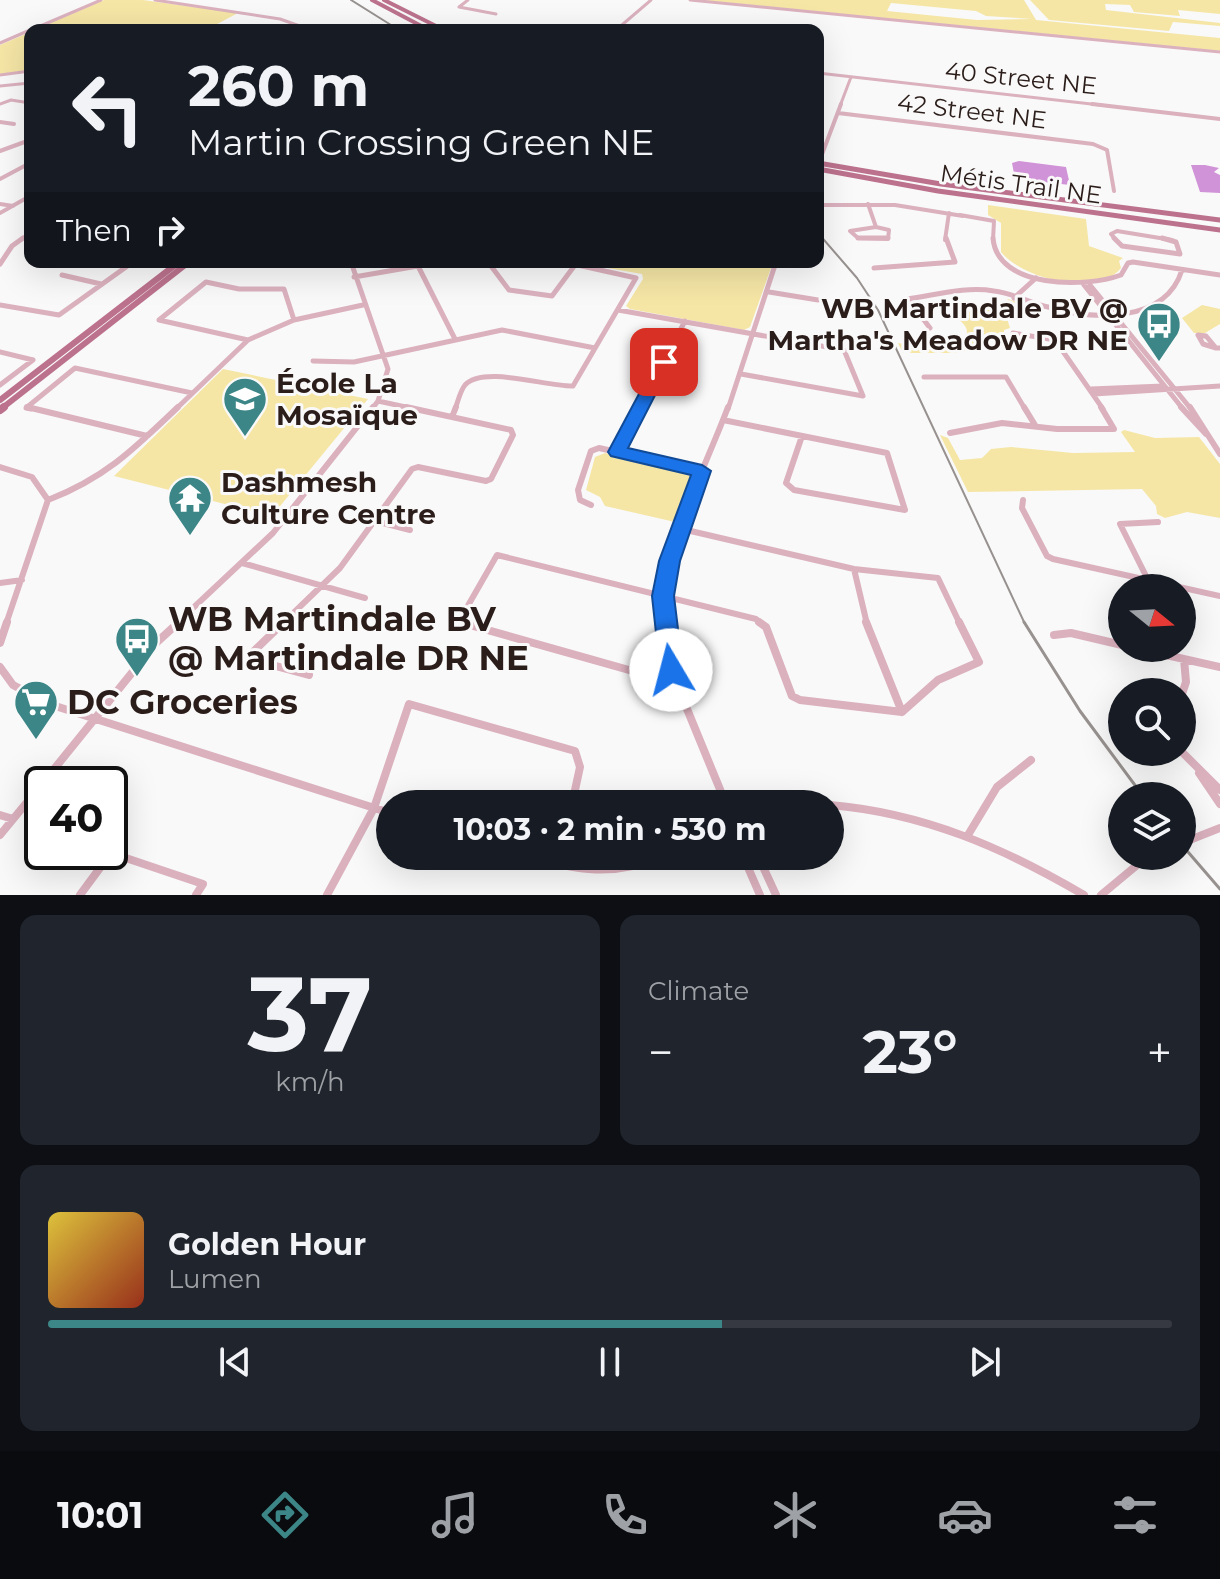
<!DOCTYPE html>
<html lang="en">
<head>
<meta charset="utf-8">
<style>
	:root { --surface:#171b24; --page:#20242c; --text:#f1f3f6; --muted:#9ea1a6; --line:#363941; --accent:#3d8687 }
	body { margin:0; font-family:Montserrat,sans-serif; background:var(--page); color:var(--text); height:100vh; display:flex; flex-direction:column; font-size:30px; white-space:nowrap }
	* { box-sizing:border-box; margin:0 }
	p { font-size:26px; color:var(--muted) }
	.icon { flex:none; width:44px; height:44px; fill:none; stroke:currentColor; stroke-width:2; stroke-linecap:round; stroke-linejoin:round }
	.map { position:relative; height:895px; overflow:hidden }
	.details { display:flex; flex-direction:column; gap:20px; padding:20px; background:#0d0f14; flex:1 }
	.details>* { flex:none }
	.hud { position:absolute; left:24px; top:24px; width:800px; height:244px; border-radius:16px; box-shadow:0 8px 32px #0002; background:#171b24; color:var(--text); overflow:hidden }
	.needle { width:52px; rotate:108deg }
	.controls { position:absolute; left:1108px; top:574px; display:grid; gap:16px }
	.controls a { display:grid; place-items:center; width:88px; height:88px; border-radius:50%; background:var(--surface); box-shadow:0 8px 32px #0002; font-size:40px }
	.speed { position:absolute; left:24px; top:766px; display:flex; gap:16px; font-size:40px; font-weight:700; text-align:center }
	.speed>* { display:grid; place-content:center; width:104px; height:104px; border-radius:50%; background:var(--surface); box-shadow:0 8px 32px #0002; line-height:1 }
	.speed .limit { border:4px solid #111; border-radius:12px; background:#fff; color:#111 }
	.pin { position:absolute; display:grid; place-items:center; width:68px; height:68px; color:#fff; margin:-34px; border-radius:16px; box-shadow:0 4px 12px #0006 }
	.me { position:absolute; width:88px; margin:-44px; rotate:352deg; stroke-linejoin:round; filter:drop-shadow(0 0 6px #0008) }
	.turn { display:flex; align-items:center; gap:28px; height:168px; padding:0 32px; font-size:36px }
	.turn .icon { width:104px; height:104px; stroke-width:2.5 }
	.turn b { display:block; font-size:56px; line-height:68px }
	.then { display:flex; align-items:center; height:76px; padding:0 32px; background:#0003; gap:16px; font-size:30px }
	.big { font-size:60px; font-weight:700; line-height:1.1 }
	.details .tile { flex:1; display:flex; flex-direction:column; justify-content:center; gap:12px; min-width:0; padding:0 28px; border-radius:16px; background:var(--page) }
	.details .dial { align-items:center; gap:0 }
	.dial b { font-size:104px; line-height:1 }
	.song { display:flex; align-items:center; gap:24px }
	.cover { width:96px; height:96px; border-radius:12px; background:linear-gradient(135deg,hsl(50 70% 55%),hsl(10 70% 35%)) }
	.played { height:8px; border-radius:4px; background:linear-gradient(90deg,var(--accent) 60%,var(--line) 60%) }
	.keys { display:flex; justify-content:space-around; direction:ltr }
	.heat { display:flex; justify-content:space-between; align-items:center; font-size:44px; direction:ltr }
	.details .tiles { flex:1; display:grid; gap:20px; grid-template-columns:1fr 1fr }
	.tile:last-child { grid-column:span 2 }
	.trip { position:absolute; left:376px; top:790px; width:468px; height:80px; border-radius:40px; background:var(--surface); box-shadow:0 8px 32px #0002; font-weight:700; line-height:80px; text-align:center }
	.dock { display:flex; height:128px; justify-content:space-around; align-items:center; background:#090b0e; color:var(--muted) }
	.dock .icon { width:56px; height:56px }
	.dock .on { color:var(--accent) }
	.dock b { font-size:36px; color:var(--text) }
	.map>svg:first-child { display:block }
	.green { fill:#f5e6a6; fill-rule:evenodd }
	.water { fill:#d193d7 }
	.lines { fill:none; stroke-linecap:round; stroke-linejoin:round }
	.minor-far4 { stroke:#dbb1be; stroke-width:3 }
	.minor-far3 { stroke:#dbb1be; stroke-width:4 }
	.minor-far2 { stroke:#dbb1be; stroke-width:5 }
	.minor-far1 { stroke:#dbb1be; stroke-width:6 }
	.minor { stroke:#dbb1be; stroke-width:8 }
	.major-far3 { stroke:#bc728d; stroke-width:4 }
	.major-far2 { stroke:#bc728d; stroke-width:5 }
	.major-far1 { stroke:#bc728d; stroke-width:6 }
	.major { stroke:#bc728d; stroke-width:8 }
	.tram-far1 { stroke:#97918f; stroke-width:2 }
	.tram { stroke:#97918f; stroke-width:3 }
	.route { fill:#1a73e8; stroke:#114b97; stroke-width:2 }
	.labels { text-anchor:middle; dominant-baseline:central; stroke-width:6; stroke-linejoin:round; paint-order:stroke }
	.far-street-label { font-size:24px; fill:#2b1d1a; stroke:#f9f9f9 }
	.poi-label { font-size:28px; font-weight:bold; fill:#2b1d1a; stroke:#f9f9f9; text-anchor:start }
	.near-poi-label { font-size:34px; font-weight:bold; fill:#2b1d1a; stroke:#f9f9f9; text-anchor:start }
</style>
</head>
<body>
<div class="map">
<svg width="1220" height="895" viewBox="0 0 1220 895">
	<rect width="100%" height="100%" fill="#f9f9f9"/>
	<path class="green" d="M104 0H143L238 13 206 30H34Z
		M701 0H1024L1036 20 1220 38V51ZM891 3 976 11 986 16 1032 19 977 20 887 11Z
		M1030 0H1220V14L1178 10 1180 16 1134 12 1130 5 1105 4 1106 10 1220 23V26L1173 22 1169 31 1049 20Z
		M30 32V70L0 74V45Z
		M988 205 1086 219 1089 246 1123 258 1119 261 1121 268C1097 298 1023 279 1001 252V223L988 215Z
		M573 262H771V268L750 327 744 330 630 309 626 306 643 279 642 274Z
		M1008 299 1017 302 1006 315 1010 328 1004 330V334L959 353H903L898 343C916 346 955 358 965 338 967 335 968 330 965 326 962 321 955 317 951 313L999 309Z
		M1202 305 1220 309V324L1205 333H1194L1182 318Z
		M223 369 368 399 272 516 114 476Z
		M1124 430 1155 438 1199 437 1220 464V518L1187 512 1165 518 1157 514 1156 506 1142 489 968 492 940 435 948 438 960 460 982 458 991 449 1011 447 1073 453 1135 452 1121 432Z
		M605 453 690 474 693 477 675 522 605 506 600 497 586 490 595 457Z"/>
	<path class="water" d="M1019 161 1066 167 1070 185 1015 179 1012 163Z
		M1205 165 1219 168 1214 172 1220 175V193L1200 192 1191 165Z"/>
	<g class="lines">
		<path class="minor-far4" d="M155 0 280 19 311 30
			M468 0 459 7 496 14
			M690 0 1220 52
			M31 30 101 0
			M616 30 651 0
			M0 43 30 30
			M818 73 1109 106
			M0 75 30 71
			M0 86 30 83
			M0 104 11 100 30 103
			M840 106 851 77"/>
		<path class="minor-far3" d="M1092 104 1220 119
			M838 113 1093 144 1107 150 1114 191
			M0 122 14 124
			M0 151 30 140
			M821 157 841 104
			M0 179 30 163
			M0 204 13 206
			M868 204 876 227
			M818 205H895L963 216
			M0 213 30 196
			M960 215 994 221 993 240
			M876 227 889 230 888 239 858 238 850 231Z
			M21 240 30 233
			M945 240 949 213
			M1116 240 1111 234 1117 231 1172 240"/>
		<path class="minor-far2" d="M858 238H888
			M993 238C997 289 1086 288 1121 275L1128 263 1133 262 1220 275
			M1114 238 1122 246 1180 254 1176 242 1162 238
			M351 262 388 369 378 401 372 409
			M488 262 509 290 552 296 575 265
			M0 264 12 246 23 238
			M874 268 955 262 946 238
			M62 275 101 284
			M354 277 418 266 455 339
			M1084 285 1183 409
			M1090 285 1191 409
			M769 292 818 300
			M1014 298 1036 278
			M0 305 59 315 133 262
			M618 310 844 350 863 396 741 374
			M930 328 908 299C936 295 966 286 994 291 1013 293 1030 303 1048 307 1093 320 1165 324 1182 270
			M1013 333 1055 340 1103 409
			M1198 335 1206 336 1216 348 1203 344Z
			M248 340 159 320 206 282 239 289H284L294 320
			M1216 348H1220
			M0 352 33 360
			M313 361 354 362 502 330 595 348
			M924 377H1006L1025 409
			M0 385 33 360
			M1091 389 1163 386
			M1094 394 1220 386
			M378 401 415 409
			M31 409 26 408 75 368 192 393
			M176 409 248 340 294 320 363 305
			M455 409C458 402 460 391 465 385 484 365 547 387 573 386L636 278 564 262
			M639 409 685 321
			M728 409 776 262"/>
		<path class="minor-far1" d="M27 407 147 436
			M1024 407 1035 425
			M1181 407 1206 434
			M1190 407 1220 454
			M452 417 456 407
			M723 420 887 453 905 510 794 490 786 483 802 436
			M950 433 1002 423 1057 429H1114L1101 407
			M617 452 640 407
			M0 467 32 477 48 500 6 624
			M48 500C105 478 134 449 178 407
			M1023 500 1022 508 1047 556 1053 559 1220 596
			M591 505 580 500 578 490 591 451 599 448 702 471
			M375 521 410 530
			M682 529 854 569 938 578 960 624
			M242 563 365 598
			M854 569 867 624
			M1147 578 1120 524 1158 522
			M0 583 22 580
			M176 624 273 533 373 407
			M282 624 340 568 412 469 418 467 486 481 491 479 513 435 511 430 406 407
			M461 624 458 623 497 555 756 619 762 624
			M666 624C658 554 704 472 728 407"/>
		<path class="minor" d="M284 622 253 652 254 660 309 675
			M459 622 629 670H671
			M666 622 671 670 726 804
			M759 622 766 627 792 696 800 700 902 712 938 680 979 662 959 622
			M866 622 902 712
			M1054 635 1071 633 1122 645
			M0 643 7 622
			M1135 648 1220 667
			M0 667 13 685 49 704 390 813
			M1182 694 1186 682 1184 659
			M1182 752 1220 790
			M1199 773 1220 804
			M42 784 156 643 179 622
			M830 805C924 813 1004 848 1084 895
			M0 815 13 819
			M0 835 42 784
			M968 835 997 787 1031 760
			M1182 843 1220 828
			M527 856C576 871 615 877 663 856
			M743 856 760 895
			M758 856 776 895
			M80 895 111 853 203 884 196 895
			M327 895 374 808 409 704 575 751 580 767 572 804
			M1101 895 1148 856"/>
		<path class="major-far3" d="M372 0 429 30
			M384 0 444 30"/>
		<path class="major-far2" d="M818 163 941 184 1220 220
			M818 169 938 191 1220 230"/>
		<path class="major-far1" d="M0 400 179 262
			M1 409 189 262"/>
		<path class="major" d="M0 410 4 407"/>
		<path class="tram-far1" d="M351 0 399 30
			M818 233 857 278 878 310 1025 624"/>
		<path class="tram" d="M1024 622 1080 711 1143 796
			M1182 845 1220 889"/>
	</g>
	<path class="route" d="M664 357 672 362 628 448 702 465 711 471 680 561 674 596 683 670 679 677H663L660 670 652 596 659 561 691 475 611 456 608 452 656 362Z"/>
	<defs>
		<g id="bus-pin" transform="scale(2.3)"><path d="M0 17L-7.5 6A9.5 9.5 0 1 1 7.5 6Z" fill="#3d8687" stroke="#f9f9f9"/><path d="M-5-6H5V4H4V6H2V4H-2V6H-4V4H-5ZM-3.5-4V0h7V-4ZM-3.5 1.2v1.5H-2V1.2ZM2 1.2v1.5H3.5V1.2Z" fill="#fff"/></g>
		<g id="school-pin" transform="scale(2.3)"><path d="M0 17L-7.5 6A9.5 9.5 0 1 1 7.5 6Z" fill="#3d8687" stroke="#f9f9f9"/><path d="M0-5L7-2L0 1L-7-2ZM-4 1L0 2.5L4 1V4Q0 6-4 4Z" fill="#fff"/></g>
		<g id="temple-pin" transform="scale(2.3)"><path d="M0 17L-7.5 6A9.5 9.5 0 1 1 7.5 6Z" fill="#3d8687" stroke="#f9f9f9"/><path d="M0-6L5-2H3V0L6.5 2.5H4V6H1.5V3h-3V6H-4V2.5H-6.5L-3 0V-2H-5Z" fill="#fff"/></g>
		<g id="supermarket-pin" transform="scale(2.3)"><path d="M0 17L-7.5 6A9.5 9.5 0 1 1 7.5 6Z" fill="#3d8687" stroke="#f9f9f9"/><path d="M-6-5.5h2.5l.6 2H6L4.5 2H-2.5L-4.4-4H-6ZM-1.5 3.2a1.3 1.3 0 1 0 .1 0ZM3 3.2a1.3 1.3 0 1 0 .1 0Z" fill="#fff"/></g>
	</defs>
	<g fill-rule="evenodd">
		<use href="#bus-pin" x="1159" y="324"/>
		<use href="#school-pin" x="245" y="399"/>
		<use href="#temple-pin" x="190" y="498"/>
		<use href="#bus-pin" x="137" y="639"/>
		<use href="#supermarket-pin" x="36" y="702"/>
	</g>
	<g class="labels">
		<g class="far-street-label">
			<text transform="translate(1021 78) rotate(6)">40 Street NE</text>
			<text transform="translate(972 111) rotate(7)">42 Street NE</text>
			<text transform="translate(1021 184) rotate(8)">Métis Trail NE</text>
		</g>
		<g class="poi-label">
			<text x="1128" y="308" text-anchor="end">WB Martindale BV @<tspan x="1128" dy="32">Martha's Meadow DR NE</tspan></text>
			<text x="276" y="383">École La<tspan x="276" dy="32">Mosaïque</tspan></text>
			<text x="221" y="482">Dashmesh<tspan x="221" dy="32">Culture Centre</tspan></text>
		</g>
		<g class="near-poi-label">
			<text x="168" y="619">WB Martindale BV<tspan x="168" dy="39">@ Martindale DR NE</tspan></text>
			<text x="67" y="702">DC Groceries</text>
		</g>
	</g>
</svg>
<div class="controls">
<a><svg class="needle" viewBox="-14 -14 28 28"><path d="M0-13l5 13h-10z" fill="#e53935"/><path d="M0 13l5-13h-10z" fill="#9ea1a6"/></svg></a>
<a><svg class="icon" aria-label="search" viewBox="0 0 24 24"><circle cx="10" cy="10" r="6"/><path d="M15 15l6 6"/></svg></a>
<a><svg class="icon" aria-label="layers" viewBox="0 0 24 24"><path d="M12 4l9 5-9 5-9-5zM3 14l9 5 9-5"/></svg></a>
</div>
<div class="speed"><div class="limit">40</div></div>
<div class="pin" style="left:664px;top:362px;background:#d93025"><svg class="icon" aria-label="arrive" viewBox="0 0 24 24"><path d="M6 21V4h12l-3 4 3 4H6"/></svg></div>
<svg class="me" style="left:671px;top:670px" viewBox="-20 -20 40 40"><circle r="19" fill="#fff"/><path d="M0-13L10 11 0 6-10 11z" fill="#1a73e8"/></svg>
<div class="trip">10:03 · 2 min · 530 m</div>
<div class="hud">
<div class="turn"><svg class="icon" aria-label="left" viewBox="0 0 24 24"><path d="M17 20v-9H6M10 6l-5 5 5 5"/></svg><div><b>260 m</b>Martin Crossing Green NE</div></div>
<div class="then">Then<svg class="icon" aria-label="right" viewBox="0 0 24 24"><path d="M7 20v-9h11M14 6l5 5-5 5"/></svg></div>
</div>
</div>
<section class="details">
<div class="tiles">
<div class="tile dial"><b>37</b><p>km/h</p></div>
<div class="tile"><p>Climate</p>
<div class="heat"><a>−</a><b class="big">23°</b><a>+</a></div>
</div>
<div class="tile">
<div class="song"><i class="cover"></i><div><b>Golden Hour</b><p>Lumen</p></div></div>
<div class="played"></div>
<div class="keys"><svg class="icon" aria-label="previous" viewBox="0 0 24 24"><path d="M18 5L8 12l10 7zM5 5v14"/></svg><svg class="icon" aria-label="pause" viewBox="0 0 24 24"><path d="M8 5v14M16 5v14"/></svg><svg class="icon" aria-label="next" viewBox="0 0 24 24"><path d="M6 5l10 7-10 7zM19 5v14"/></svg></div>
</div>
</div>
</section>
<nav class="dock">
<b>10:01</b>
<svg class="icon on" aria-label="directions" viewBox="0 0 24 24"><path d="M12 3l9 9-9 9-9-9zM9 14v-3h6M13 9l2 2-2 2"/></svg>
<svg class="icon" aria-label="music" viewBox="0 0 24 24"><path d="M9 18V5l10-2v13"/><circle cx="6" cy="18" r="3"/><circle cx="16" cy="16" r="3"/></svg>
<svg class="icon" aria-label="phone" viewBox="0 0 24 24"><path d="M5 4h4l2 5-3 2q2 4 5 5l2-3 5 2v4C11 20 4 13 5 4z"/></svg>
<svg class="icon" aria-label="climate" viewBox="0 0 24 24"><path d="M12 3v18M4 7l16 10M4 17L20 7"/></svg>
<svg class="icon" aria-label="car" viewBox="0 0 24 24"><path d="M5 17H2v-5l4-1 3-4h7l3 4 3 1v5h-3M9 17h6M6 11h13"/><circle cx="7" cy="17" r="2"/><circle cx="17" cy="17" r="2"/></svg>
<svg class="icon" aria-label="filters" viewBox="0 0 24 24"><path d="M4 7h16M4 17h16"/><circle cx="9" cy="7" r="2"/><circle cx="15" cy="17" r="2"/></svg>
</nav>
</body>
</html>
